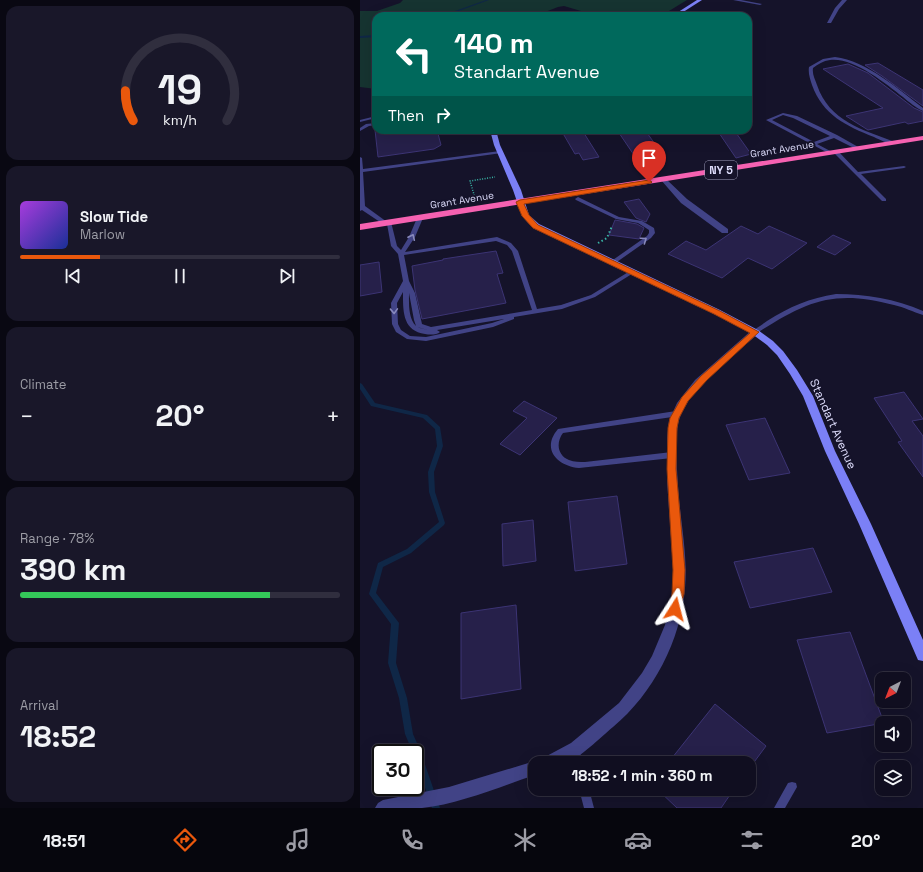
<!DOCTYPE html>
<html lang="en">
<head>
<meta charset="utf-8">
<style>
	:root { --surface:#100e20; --page:#191729; --text:#f1f3f6; --muted:#9c9ca5; --line:#302e3e; --accent:#ea580c }
	body { margin:0; font-family:"Space Grotesk",sans-serif; background:var(--page); color:var(--text); height:100vh; display:flex; flex-direction:column; font-size:15px; white-space:nowrap }
	* { box-sizing:border-box; margin:0 }
	p { font-size:13px; color:var(--muted) }
	.icon { flex:none; width:22px; height:22px; fill:none; stroke:currentColor; stroke-width:2; stroke-linecap:round; stroke-linejoin:round }
	.map { position:relative; flex:1; overflow:hidden }
	.panel { display:flex; flex-direction:column; gap:6px; padding:6px; background:#090812; width:360px }
	.panel>* { flex:none }
	.hud { position:absolute; left:12px; top:12px; width:380px; height:122px; border-radius:12px; box-shadow:0 4px 16px #0002,0 0 0 1px var(--line); background:#00695c; color:#fff; overflow:hidden }
	.needle { width:26px; rotate:222deg }
	.controls { position:absolute; left:515px; top:672px; display:grid; gap:8px }
	.controls a { display:grid; place-items:center; width:36px; height:36px; border-radius:8px; background:var(--surface); box-shadow:0 4px 16px #0002,0 0 0 1px var(--line); font-size:20px }
	.speed { position:absolute; left:12px; top:744px; display:flex; gap:8px; font-size:20px; font-weight:700; text-align:center }
	.speed>* { display:grid; place-content:center; width:52px; height:52px; border-radius:50%; background:var(--surface); box-shadow:0 4px 16px #0002,0 0 0 1px var(--line); line-height:1 }
	.speed .limit { border:2px solid #111; border-radius:6px; background:#fff; color:#111 }
	.pin { position:absolute; display:grid; place-items:center; width:34px; height:34px; color:#fff; margin:-41px -17px; border-radius:50% 50% 50% 0; rotate:-45deg; box-shadow:0 0 4px #0007 }
	.pin .icon { rotate:45deg }
	.me { position:absolute; width:44px; margin:-22px; rotate:9deg; stroke-linejoin:round; filter:drop-shadow(0 0 3px #0008) }
	.turn { display:flex; align-items:center; gap:14px; height:84px; padding:0 16px; font-size:18px }
	.turn .icon { width:52px; height:52px; stroke-width:2.5 }
	.turn b { display:block; font-size:28px; line-height:34px }
	.then { display:flex; align-items:center; height:38px; padding:0 16px; background:#0003; gap:8px; font-size:15px }
	.big { font-size:30px; font-weight:700; line-height:1.1 }
	.panel .card { flex:1; display:flex; flex-direction:column; justify-content:center; gap:6px; min-width:0; padding:0 14px; border-radius:12px; background:var(--page) }
	.panel .dial { align-items:center; gap:0 }
	.dial svg { height:104px; overflow:visible; fill:none; stroke:var(--line); stroke-width:7; stroke-linecap:round; text-anchor:middle }
	.dial text { fill:var(--text); stroke:none }
	.song { display:flex; align-items:center; gap:12px }
	.cover { width:48px; height:48px; border-radius:6px; background:linear-gradient(135deg,hsl(280 70% 55%),hsl(230 70% 35%)) }
	.played { height:4px; border-radius:2px; background:linear-gradient(90deg,var(--accent) 25%,var(--line) 25%) }
	.keys { display:flex; justify-content:space-around; direction:ltr }
	.heat { display:flex; justify-content:space-between; align-items:center; font-size:22px; direction:ltr }
	.charge { height:6px; border-radius:3px; background:linear-gradient(90deg,#34c759 78%,var(--line) 0) }
	.trip { position:absolute; left:168px; top:756px; width:228px; height:40px; border-radius:12px; background:var(--surface); box-shadow:0 4px 16px #0002,0 0 0 1px var(--line); font-weight:700; line-height:40px; text-align:center }
	.menu { display:flex; height:64px; justify-content:space-around; align-items:center; background:#06060d; color:var(--muted) }
	.menu .icon { width:28px; height:28px }
	.menu .active { color:var(--accent) }
	.menu b { font-size:18px; color:var(--text) }
	main { display:flex; flex:1; min-height:0 }
	.map>svg:first-child { display:block }
	.green { fill:#163431 }
	.lines { fill:none; stroke-linecap:round; stroke-linejoin:round }
	.stream { fill:#0f2747; fill-rule:evenodd }
	.building { fill:#26204a; stroke:#3c3474 }
	.path-far1 { stroke:#39b5a6; stroke-width:1.5; stroke-dasharray:1 1.5; stroke-linecap:butt }
	.path { stroke:#39b5a6; stroke-width:2; stroke-dasharray:1.5 2.5; stroke-linecap:butt }
	.lane { fill:#414386; fill-rule:evenodd }
	.street { fill:#414386; fill-rule:evenodd }
	.secondary { fill:#7b80f6; fill-rule:evenodd }
	.highway { fill:#f561b1; fill-rule:evenodd }
	.oneway { stroke:#8889bc }
	.route { fill:#ea580c; stroke:#983908 }
	.labels { text-anchor:middle; dominant-baseline:central; stroke-width:4; stroke-linejoin:round; paint-order:stroke }
	.far-street-label { font-size:10px; fill:#dfdefd; stroke:#15132a }
	.shield { fill:#15132a; stroke:#a2a1be; stroke-width:1 }
	.shield-label { font-size:11px; font-weight:bold; fill:#dfdefd }
	.street-label { font-size:12px; fill:#dfdefd; stroke:#15132a }
</style>
</head>
<body>
<main>
<section class="panel">
<div class="card dial"><svg viewBox="0 0 100 80">
<path d="M14 69A42 42 0 1 1 86 69"/>
<path d="M14 69A42 42 0 0 1 8 46" stroke="#ea580c"/>
<text x="50" y="56" font-size="32" font-weight="700">19</text>
<text x="50" y="72" font-size="11">km/h</text>
</svg></div>
<div class="card">
<div class="song"><i class="cover"></i><div><b>Slow Tide</b><p>Marlow</p></div></div>
<div class="played"></div>
<div class="keys"><svg class="icon" aria-label="previous" viewBox="0 0 24 24"><path d="M18 5L8 12l10 7zM5 5v14"/></svg><svg class="icon" aria-label="pause" viewBox="0 0 24 24"><path d="M8 5v14M16 5v14"/></svg><svg class="icon" aria-label="next" viewBox="0 0 24 24"><path d="M6 5l10 7-10 7zM19 5v14"/></svg></div>
</div>
<div class="card"><p>Climate</p>
<div class="heat"><a>−</a><b class="big">20°</b><a>+</a></div>
</div>
<div class="card"><p>Range · 78%</p><b class="big">390 km</b><div class="charge"></div></div>
<div class="card"><p>Arrival</p><b class="big">18:52</b></div>
</section>
<div class="map">
<svg width="563" height="808" viewBox="0 0 563 808">
	<rect width="100%" height="100%" fill="#15132a"/>
	<path class="green" d="M43 0H327L309 11 289 15 238 16 204 6 198 7 180 14 153 13 130 16H16V89L0 87V11H17L40 3Z"/>
	<g class="lines">
		<path class="stream" d="M126 0H129L85 16H81Z
			M16 35V37L0 38V36Z
			M0 383 2 384 15 403 67 415 80 427 83 446 74 472 75 492 85 523 84 525 51 553 23 567 16 593 39 623 36 663 47 698 53 734 60 750 80 808H72L55 759V753H53L45 734 39 698 28 663 31 624 9 594 18 563 47 549 79 522 69 492 68 472 77 446 75 429 63 418 11 406 0 389Z"/>
	</g>
	<path class="building" d="M518 63 563 90V106L522 76 505 65Z
		M488 64 508 73 554 108 563 112V121L548 124 545 122 508 130 486 116 523 108 463 69Z
		M15 130H77L81 145 74 149 18 157Z
		M201 130H222L239 157 223 160 219 153 215 154Z
		M257 130H285L302 154 276 158Z
		M357 130H374L391 154 376 158Z
		M279 199 290 214 286 222 276 218 264 202Z
		M255 220 277 224 284 228 279 239 249 235Z
		M381 226 398 234 409 226 447 243 412 269 388 258 362 278 308 254 326 241 346 250Z
		M473 235 491 243 475 255 457 247Z
		M136 251 143 273 137 274 146 303 62 319 55 290 52 266 83 260V259Z
		M19 262 22 292 0 296V265Z
		M544 392 563 419 552 421 563 436V477L538 442 542 441 514 398Z
		M164 401 197 418 160 455 140 444 167 418 153 411Z
		M405 418 430 473 389 480 366 425Z
		M257 496 267 564 215 571 208 502Z
		M173 520 176 561 143 566 142 524Z
		M453 548 472 592 390 608 374 562Z
		M156 605 161 689 101 699V613Z
		M490 632 524 723 467 733 437 640Z
		M355 704 406 746 389 769V763H308Z
		M297 789H374L361 808H317Z"/>
	<g class="lines">
		<path class="path-far1" d="M115 198 110 181 135 177"/>
		<path class="path" d="M238 243 247 238 252 226"/>
		<path class="lane" d="M373 0H381L402 4 400 5Z
			M475 57C507 61 538 89 563 108V111C556 108 549 102 543 97 525 83 493 57 470 60 463 61 458 64 453 68 452 74 455 79 457 85 469 121 503 130 535 142V144C528 144 520 140 514 137 486 126 463 115 452 85 450 79 448 73 449 67L463 59Z
			M423 113 437 116 477 135 500 148 496 149 474 138 457 144 474 153 470 154 406 120ZM423 115 433 118 470 136 454 142 412 120Z
			M16 116V118L0 122V120Z
			M16 123V125L9 126 0 131V128L6 124Z
			M140 151H142V153L3 172 5 206 27 222H31L37 246 41 250 49 237 57 218 60 216 62 217 63 218 55 237 45 252 137 237 151 243 158 251 177 309 201 305 231 295 270 271 272 270 275 272 235 297 202 309 154 317V319L133 327 66 341 47 339 36 332 32 324 31 303 43 281 38 254 31 246 27 224H23L2 210 0 211V157L2 158 3 169ZM136 241 147 245 152 251 172 310 71 327 62 324 55 293 49 281 44 255ZM43 292C43 310 42 331 65 334 70 335 77 335 80 332L77 330 144 319 132 323 66 337 50 336 41 330 38 324 37 303ZM49 293 54 320 56 326C48 318 49 303 49 293ZM57 327 68 330 60 328Z
			M474 151H478L498 172 544 166 546 167 544 168 501 174 526 199V201H522L474 153Z
			M218 197 259 217 282 221 294 228 295 233 291 238 254 264H250V262L287 236 289 233V230L278 223 256 219 216 200 215 199Z
			M476 294C506 294 535 299 563 311V315C553 312 544 307 534 305 474 289 447 301 397 333H393L392 332C396 328 402 325 407 321 429 307 450 298 476 294Z
			M316 411 319 412 320 414 319 416 203 433C196 442 197 455 209 460 214 462 220 462 225 462L312 452 315 453 316 455 315 457 312 458 219 468C197 466 181 449 198 429Z
			M214 745 218 746 223 763H213L209 750 210 746Z
			M432 782 436 783 437 787 425 808H414L428 783Z
			M219 789H229L234 808H224Z"/>
		<path class="street" d="M482 0H487L479 9 471 23H467L475 8Z
			M303 177 305 178 327 199 368 229V233H362L321 203 301 180V178Z
			M395 329 400 332 398 334C372 357 333 384 320 417 314 433 317 468 318 486 320 520 328 555 325 588 321 640 293 694 253 727 242 736 218 760 205 763 197 764 188 763 181 763L183 758 211 743 259 703 282 673 292 656 305 625 313 587V568L307 480V438L309 421 317 403 335 380 392 330Z
			M175 761 180 763H175V775C139 787 99 804 62 808 47 808 31 808 15 808L18 803 23 800 89 787Z"/>
		<path class="secondary" d="M337 0H342L317 16H312Z
			M130 130H136L140 145 161 190 169 215 179 224 360 310 398 330 413 341 423 351 437 370 453 396 475 451 511 524 563 640V661L558 660 499 524 465 451 443 396 430 374 417 355 407 345 392 334 354 314 173 228 162 216 153 190 134 145Z"/>
		<path class="highway" d="M563 136V140L0 230V224Z"/>
	</g>
	<defs><path id="oneway-chevron" d="M-2-3.5L2.5 0L-2 3.5" fill="none" stroke-width="1.6" stroke-linecap="round" stroke-linejoin="round"/></defs>
	<g class="oneway">
		<use href="#oneway-chevron" transform="translate(52 237) rotate(-65)"/>
		<use href="#oneway-chevron" transform="translate(284 240) rotate(-35)"/>
		<use href="#oneway-chevron" transform="translate(34 311) rotate(88)"/>
	</g>
	<path class="route" d="M289 180 292 182 291 183 164 204 169 215 178 225 360 311 399 332 347 380 328 401 319 418 317 428 316 469 325 570 324 594 319 612 315 614 311 612 309 609 312 594 313 570 307 469 308 428 310 418 322 397 341 376 390 333 354 314 173 228 162 216 156 202 160 200Z"/>
	<g class="labels">
		<g class="far-street-label">
			<text transform="translate(422 149) rotate(-9)">Grant Avenue</text>
			<text transform="translate(102 200) rotate(-9)">Grant Avenue</text>
		</g>
		<rect class="shield" x="345" y="161" width="32" height="18" rx="3"/>
		<g class="shield-label">
			<text x="361" y="170">NY 5</text>
		</g>
		<g class="street-label">
			<text transform="translate(473 424) rotate(66)">Standart Avenue</text>
		</g>
	</g>
</svg>
<div class="controls">
<a><svg class="needle" viewBox="-14 -14 28 28"><path d="M0-13l5 13h-10z" fill="#e53935"/><path d="M0 13l5-13h-10z" fill="#9c9ca5"/></svg></a>
<a><svg class="icon" aria-label="sound" viewBox="0 0 24 24"><path d="M4 9h4l5-4v14l-5-4H4zM17 9q2 3 0 6"/></svg></a>
<a><svg class="icon" aria-label="layers" viewBox="0 0 24 24"><path d="M12 4l9 5-9 5-9-5zM3 14l9 5 9-5"/></svg></a>
</div>
<div class="speed"><div class="limit">30</div></div>
<div class="pin" style="left:289px;top:182px;background:#d93025"><svg class="icon" aria-label="arrive" viewBox="0 0 24 24"><path d="M6 21V4h12l-3 4 3 4H6"/></svg></div>
<svg class="me" style="left:315px;top:609px" viewBox="-20 -20 40 40"><path d="M0-17L14 15 0 8-14 15z" fill="#ea580c" stroke="#fff" stroke-width="4"/></svg>
<div class="trip">18:52 · 1 min · 360 m</div>
<div class="hud">
<div class="turn"><svg class="icon" aria-label="left" viewBox="0 0 24 24"><path d="M17 20v-9H6M10 6l-5 5 5 5"/></svg><div><b>140 m</b>Standart Avenue</div></div>
<div class="then">Then<svg class="icon" aria-label="right" viewBox="0 0 24 24"><path d="M7 20v-9h11M14 6l5 5-5 5"/></svg></div>
</div>
</div>
</main>
<nav class="menu">
<b>18:51</b>
<svg class="icon active" aria-label="directions" viewBox="0 0 24 24"><path d="M12 3l9 9-9 9-9-9zM9 14v-3h6M13 9l2 2-2 2"/></svg>
<svg class="icon" aria-label="music" viewBox="0 0 24 24"><path d="M9 18V5l10-2v13"/><circle cx="6" cy="18" r="3"/><circle cx="16" cy="16" r="3"/></svg>
<svg class="icon" aria-label="phone" viewBox="0 0 24 24"><path d="M5 4h4l2 5-3 2q2 4 5 5l2-3 5 2v4C11 20 4 13 5 4z"/></svg>
<svg class="icon" aria-label="climate" viewBox="0 0 24 24"><path d="M12 3v18M4 7l16 10M4 17L20 7"/></svg>
<svg class="icon" aria-label="car" viewBox="0 0 24 24"><path d="M5 17H2v-5l4-1 3-4h7l3 4 3 1v5h-3M9 17h6M6 11h13"/><circle cx="7" cy="17" r="2"/><circle cx="17" cy="17" r="2"/></svg>
<svg class="icon" aria-label="filters" viewBox="0 0 24 24"><path d="M4 7h16M4 17h16"/><circle cx="9" cy="7" r="2"/><circle cx="15" cy="17" r="2"/></svg>
<b>20°</b>
</nav>
</body>
</html>
